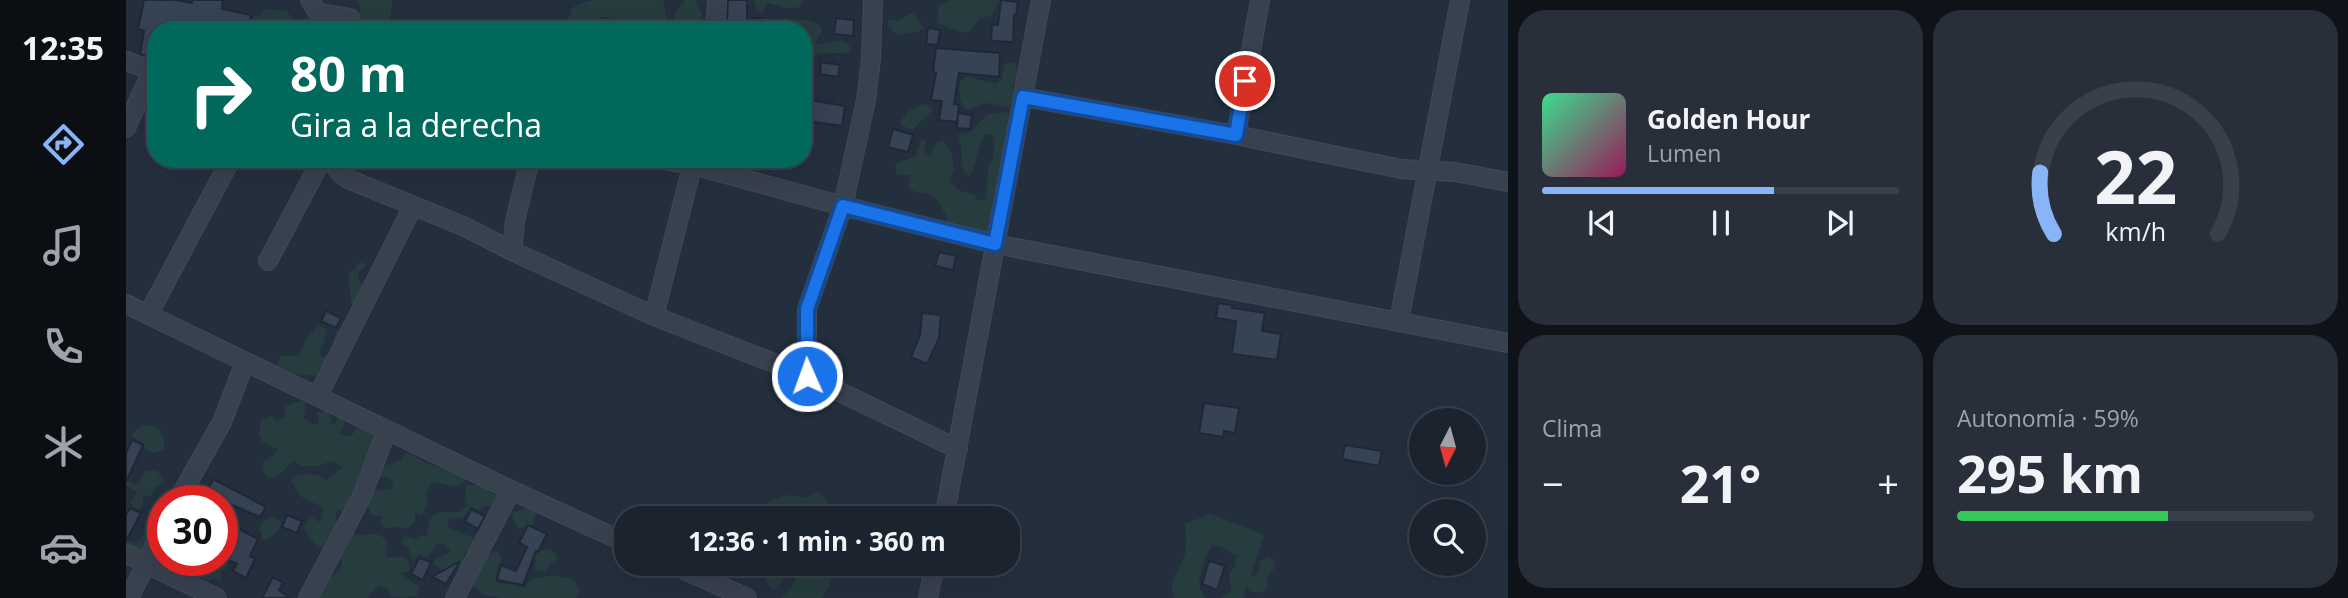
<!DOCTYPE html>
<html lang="es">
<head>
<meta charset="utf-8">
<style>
	:root { --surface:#1b232e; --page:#282f3a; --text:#f1f3f6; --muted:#a0a4aa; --line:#39404a; --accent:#8ab4f8 }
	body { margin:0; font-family:"Open Sans",sans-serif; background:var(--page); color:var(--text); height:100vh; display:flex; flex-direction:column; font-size:26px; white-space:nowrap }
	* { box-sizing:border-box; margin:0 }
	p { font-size:23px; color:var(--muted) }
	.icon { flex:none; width:38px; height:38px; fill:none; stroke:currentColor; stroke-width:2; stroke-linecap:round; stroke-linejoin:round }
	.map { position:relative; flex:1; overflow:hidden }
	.details { display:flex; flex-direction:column; gap:10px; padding:10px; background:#0f1319; width:840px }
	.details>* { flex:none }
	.guide { position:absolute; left:21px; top:21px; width:665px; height:147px; border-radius:28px; box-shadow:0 7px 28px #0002,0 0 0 2px var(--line); background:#00695c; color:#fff; overflow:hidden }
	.needle { width:46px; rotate:186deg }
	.tools { position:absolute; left:1283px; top:408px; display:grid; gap:14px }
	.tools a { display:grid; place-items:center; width:77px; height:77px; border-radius:50%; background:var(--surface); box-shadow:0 7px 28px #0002,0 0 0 2px var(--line); font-size:35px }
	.speed { position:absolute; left:21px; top:485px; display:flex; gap:14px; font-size:35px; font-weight:700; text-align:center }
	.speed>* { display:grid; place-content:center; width:91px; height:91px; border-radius:50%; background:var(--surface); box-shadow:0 7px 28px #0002,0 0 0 2px var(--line); line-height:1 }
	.speed .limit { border:10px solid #d22; background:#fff; color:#111 }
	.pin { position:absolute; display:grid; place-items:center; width:60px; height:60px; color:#fff; margin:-30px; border:4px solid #fff; border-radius:50%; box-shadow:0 2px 7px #0007 }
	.me { position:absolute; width:77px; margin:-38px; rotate:358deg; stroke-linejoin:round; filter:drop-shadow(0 0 5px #0008) }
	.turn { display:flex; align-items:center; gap:24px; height:147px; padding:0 28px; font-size:32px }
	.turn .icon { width:91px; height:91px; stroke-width:2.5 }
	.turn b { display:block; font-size:49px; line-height:60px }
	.big { font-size:52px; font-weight:700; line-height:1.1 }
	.details .widget { flex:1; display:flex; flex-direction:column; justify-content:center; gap:10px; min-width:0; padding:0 24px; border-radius:28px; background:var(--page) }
	.details .dial { align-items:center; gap:0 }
	.dial svg { height:182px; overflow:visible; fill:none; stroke:var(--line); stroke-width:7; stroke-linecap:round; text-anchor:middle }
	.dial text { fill:var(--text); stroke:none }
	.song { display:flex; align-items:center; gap:21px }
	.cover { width:84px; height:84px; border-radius:10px; background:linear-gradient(135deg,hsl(150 70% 55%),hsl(330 70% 35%)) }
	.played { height:7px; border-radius:4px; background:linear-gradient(90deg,var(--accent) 65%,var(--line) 65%) }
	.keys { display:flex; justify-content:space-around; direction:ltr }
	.heat { display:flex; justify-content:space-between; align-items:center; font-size:38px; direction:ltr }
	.charge { height:10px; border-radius:5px; background:linear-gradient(90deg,#34c759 59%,var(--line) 0) }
	.details .tiles { flex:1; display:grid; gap:10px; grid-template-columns:repeat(2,1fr) }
	.trip { position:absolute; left:488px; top:506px; width:406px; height:70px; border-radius:28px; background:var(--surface); box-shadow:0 7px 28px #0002,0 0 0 2px var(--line); font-weight:700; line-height:70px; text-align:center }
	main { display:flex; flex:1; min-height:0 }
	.menu { display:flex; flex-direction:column; width:126px; justify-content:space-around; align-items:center; background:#0b0e12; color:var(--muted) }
	.menu .icon { width:49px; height:49px }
	.menu .selected { color:var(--accent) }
	.menu b { font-size:32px; color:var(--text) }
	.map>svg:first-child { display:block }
	.green { fill:#263c3f }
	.building { fill:#364354; stroke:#1f2835; stroke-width:2 }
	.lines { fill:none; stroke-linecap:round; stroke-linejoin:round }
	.minor-casing { stroke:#414a57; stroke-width:20 }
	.minor { stroke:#38414e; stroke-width:18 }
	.route-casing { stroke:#114b97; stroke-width:18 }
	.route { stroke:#1a73e8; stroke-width:12 }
</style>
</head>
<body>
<main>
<nav class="menu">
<b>12:35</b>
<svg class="icon selected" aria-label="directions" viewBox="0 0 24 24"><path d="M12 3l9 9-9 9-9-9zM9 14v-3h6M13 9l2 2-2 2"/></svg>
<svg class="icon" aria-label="music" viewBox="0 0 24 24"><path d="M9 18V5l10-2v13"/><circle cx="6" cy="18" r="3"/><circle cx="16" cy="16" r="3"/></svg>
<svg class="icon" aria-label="phone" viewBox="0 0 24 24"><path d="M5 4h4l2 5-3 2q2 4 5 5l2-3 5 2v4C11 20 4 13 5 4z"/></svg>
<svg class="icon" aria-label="climate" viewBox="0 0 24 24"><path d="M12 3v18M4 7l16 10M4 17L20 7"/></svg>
<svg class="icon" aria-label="car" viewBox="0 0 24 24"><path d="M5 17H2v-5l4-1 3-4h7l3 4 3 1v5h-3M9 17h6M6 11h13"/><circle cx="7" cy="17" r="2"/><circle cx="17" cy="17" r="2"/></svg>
</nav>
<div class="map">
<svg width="1382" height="598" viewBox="0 0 1382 598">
	<rect width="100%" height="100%" fill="#242f3e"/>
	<path class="green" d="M232 0H267L263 22 268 30H226L230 16 235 12Z
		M468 0H537L543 30H494C489 22 485 15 475 17L474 23 482 30H439L446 9 450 5Z
		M559 0H569L576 14 574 30H566L565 28 548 30 545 27 550 11Z
		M628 0H676V5C666 13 653 6 642 3L636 13 630 11Z
		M825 0H874L865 16 854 18 844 31 838 33C834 32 814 25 811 22L813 5Z
		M143 9 161 11 168 21 180 18 192 19 196 30H125L129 15 135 16 137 11Z
		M783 14H788L798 28 794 31 771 35 762 26 763 19 774 21Z
		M664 20H682L693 24 696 30 689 44C702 47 716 32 725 49L721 53H699L677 57V30L660 29 659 23Z
		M885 62 890 64 893 76 887 86 889 98 882 107 860 103 839 110 834 100 833 83 842 75 853 80 870 84 875 80 879 64Z
		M799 104 804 105 807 110 786 130 775 125C775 113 789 107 799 104Z
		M879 112 884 115 886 121 865 233 860 235 820 224C822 215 819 214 815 207 806 189 802 196 785 190L782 185 785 180 783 175H771L769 164 790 156 795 139 800 141 799 153 804 155 812 141H818L825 152 828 170 824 180C830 191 838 192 849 195L852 200 858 201 860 196 862 168 867 158 869 138 865 134H859C851 148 851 166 843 176 831 168 840 152 832 140L833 134 845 132 861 114Z
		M234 262 241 265 233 272 232 280 241 290 247 263 257 272 202 374C180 377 170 376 151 365L154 356 173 355 181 337 192 326 201 328 193 357 202 356 208 342 210 331 219 327 226 308 222 275Z
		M171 402H180L178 418 187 425 193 423 191 412H202L206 418 204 425 208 424 212 418 218 419 219 424 213 434 222 436 227 434 231 426 249 435C247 444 246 463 242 470 235 483 229 477 233 495L221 508 209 512 213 534 208 542 198 549 188 543 178 528 183 516 194 522 198 508 174 496 165 481 173 474 191 475 200 480 217 467 206 461 192 466H174L168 460 151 477 142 478 136 468 138 461 148 455 152 449 136 442 133 432 135 420 144 416 151 421 159 416V406Z
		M15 425C32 425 40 432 38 450L27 453 19 449 18 444 5 436Z
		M280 453C289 455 293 460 301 463 311 468 321 469 331 469L340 477 336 484 327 486 311 482 304 485 299 494 302 499 296 515 289 513V522L280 529 273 527 258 528 254 523 256 516 245 515 242 507 246 499 245 492 267 488 266 481 262 477 254 478V469L274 460Z
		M19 470 31 471 39 482 29 487 25 496 17 497 16 508 8 509 5 501 12 492 0 486V480L8 484 13 483Z
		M354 479 363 484V492L371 495 373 504 366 507 359 506 353 510 346 508 337 518H323L321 524 325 529 348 538 346 551 340 552 337 558 338 567 335 571 332 567 316 569 308 565V559L325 552 319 544 312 543 302 557 293 554 287 561 282 547 275 544 279 536 289 539 295 535 301 536C302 508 313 513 335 512L341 505 339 484 349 485Z
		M51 486 49 500H37V537L20 554 9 548 0 551V541L2 540 10 543C20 532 33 521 28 506L41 492Z
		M692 491 701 500V510L707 518H632L631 514 638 504 659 495 681 498Z
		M404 507 411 510 407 524 393 529 384 513Z
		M1084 514 1138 535 1124 577 1131 575 1134 570 1133 562 1143 557 1149 561 1148 569 1142 576 1140 590 1135 593 1123 591 1121 584 1117 598H1094L1105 591 1103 574 1109 565 1110 555 1096 547 1087 545C1079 553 1071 577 1074 588 1075 592 1078 595 1080 598H1048C1041 579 1054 572 1059 554 1061 544 1060 534 1059 524Z
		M149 517 156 523 151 532 141 540 137 539 133 529 137 521Z
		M226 533C242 539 248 527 262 542L259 550 261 558 274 556 282 559 284 571 273 573 293 587 291 595C284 598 273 598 266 596L261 588 253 585 241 598H193C196 591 197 581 204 576 205 575 208 576 209 574 217 569 218 560 213 553L221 539Z
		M422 549 431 555 430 564 425 562 420 571 408 569 410 560 407 553Z
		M371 551 376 558 370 573V582L399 587 406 579 428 575 447 580 455 590 449 598H374L359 595 343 583C349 571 356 553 371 551Z
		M96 558 100 561 102 569 95 571 96 578 93 582 88 578 82 581 75 579 70 567C79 559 85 560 96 560Z
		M640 564H661L657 580 648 590C639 582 636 575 640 564Z
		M676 564H698L706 575 703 586 696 598H655L667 585Z"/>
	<path class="building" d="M18 0H50L66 3V0H97L96 9 125 15 122 30H30V60L14 54 18 31 12 29Z
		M602 0H621V21H601Z
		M875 0 892 2 890 15H888L887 42 865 41 866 25H872Z
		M636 18 635 30H622V19Z
		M710 18 728 20 727 36 708 34Z
		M802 28 814 30 812 45 800 44Z
		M810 48 874 53 873 77 833 73 828 104 833 105 831 122 813 120 816 101 805 100 810 73 807 72Z
		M695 62 714 65 712 77 694 74Z
		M684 100 719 106 716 126 681 121Z
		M832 113 846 115 844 129 831 128Z
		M767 129 787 135 782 152 762 147Z
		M813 252 830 256 827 270 809 266Z
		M1092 303 1106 305V308L1139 313 1136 331 1155 334 1151 360 1106 354 1110 321 1090 318Z
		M200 311 215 318 210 328 195 321Z
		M796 313 815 315 813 338 801 364 785 357 794 335Z
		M1078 403 1113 408 1109 433 1098 431 1097 437 1073 433Z
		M6 440 17 445 0 482V453Z
		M1219 445 1256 451 1253 466 1216 459Z
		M87 479 140 507 134 517 80 494Z
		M4 508 15 513 0 541V515Z
		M345 509 359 516 352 529 339 522Z
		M161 515 176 521 171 533 156 527Z
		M96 520 132 539 124 556 129 559 120 578 107 571 111 564 96 557Z
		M402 525 421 534 412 552 410 551 397 585 371 580 375 565 390 571 401 547 393 543Z
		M293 558 305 562 297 580 285 574Z
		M334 561 320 584 306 577Z
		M1083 561 1099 566 1091 590 1076 584Z
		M147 577 157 583 153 590 163 598H136Z"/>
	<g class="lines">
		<g class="minor-casing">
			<path id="minor" d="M184 0 192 13 224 18
				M589 30 591 0
				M0 61 30 72
				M897 97 1110 135 1275 169 1329 172 1382 182
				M0 128 26 71
				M1110 135 1134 0
				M206 159 213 172 222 179 337 226 386 251 528 316 681 376 832 449
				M532 159 567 165 717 206 869 244 1382 343
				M386 251 389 221 404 159
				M142 261 196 159
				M0 304 385 490 500 543
				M22 315 105 159
				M528 316 568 159
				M1273 321 1334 0
				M681 376V309L717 206 740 100 745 59 747 0
				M192 396 287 206
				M52 500 96 422 119 362
				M818 518 915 0
				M0 554 91 598
				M545 564 621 598
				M3 598 37 529
				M182 598 236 496 261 430
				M329 598 385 490
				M802 598 809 564"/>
		</g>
		<use href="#minor" class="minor"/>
	</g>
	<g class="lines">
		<g class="route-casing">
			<path id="route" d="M681 376V309L717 206 869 244 897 97 1110 135 1119 81"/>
		</g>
		<use href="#route" class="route"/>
	</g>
</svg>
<div class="tools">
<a><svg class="needle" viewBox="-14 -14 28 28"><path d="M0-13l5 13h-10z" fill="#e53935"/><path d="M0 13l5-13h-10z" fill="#a0a4aa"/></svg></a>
<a><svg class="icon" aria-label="search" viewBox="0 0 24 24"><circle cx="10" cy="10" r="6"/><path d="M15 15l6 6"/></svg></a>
</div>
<div class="speed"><div class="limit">30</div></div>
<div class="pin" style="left:1119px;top:81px;background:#d93025"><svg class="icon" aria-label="arrive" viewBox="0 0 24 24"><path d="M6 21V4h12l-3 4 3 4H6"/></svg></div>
<svg class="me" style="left:681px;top:376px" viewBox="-20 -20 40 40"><circle r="17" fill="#1a73e8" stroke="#fff" stroke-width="3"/><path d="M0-11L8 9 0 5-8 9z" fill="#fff"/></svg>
<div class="trip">12:36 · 1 min · 360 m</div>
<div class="guide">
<div class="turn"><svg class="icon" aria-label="right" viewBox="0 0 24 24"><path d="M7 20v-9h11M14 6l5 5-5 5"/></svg><div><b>80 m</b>Gira a la derecha</div></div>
</div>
</div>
<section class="details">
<div class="tiles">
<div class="widget">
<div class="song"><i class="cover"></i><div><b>Golden Hour</b><p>Lumen</p></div></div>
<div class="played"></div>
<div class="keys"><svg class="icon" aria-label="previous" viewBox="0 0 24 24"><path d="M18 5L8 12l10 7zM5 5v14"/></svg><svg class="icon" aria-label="pause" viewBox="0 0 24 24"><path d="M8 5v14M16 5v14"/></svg><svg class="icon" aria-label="next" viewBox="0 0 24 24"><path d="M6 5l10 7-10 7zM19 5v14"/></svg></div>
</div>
<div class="widget dial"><svg viewBox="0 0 100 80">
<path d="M14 69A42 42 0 1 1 86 69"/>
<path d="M14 69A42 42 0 0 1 8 42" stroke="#8ab4f8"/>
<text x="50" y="56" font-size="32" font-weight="700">22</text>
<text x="50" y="72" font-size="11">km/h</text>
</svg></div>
<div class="widget"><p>Clima</p>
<div class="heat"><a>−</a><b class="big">21°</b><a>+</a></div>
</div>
<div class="widget"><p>Autonomía · 59%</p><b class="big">295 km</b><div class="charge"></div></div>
</div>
</section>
</main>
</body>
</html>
